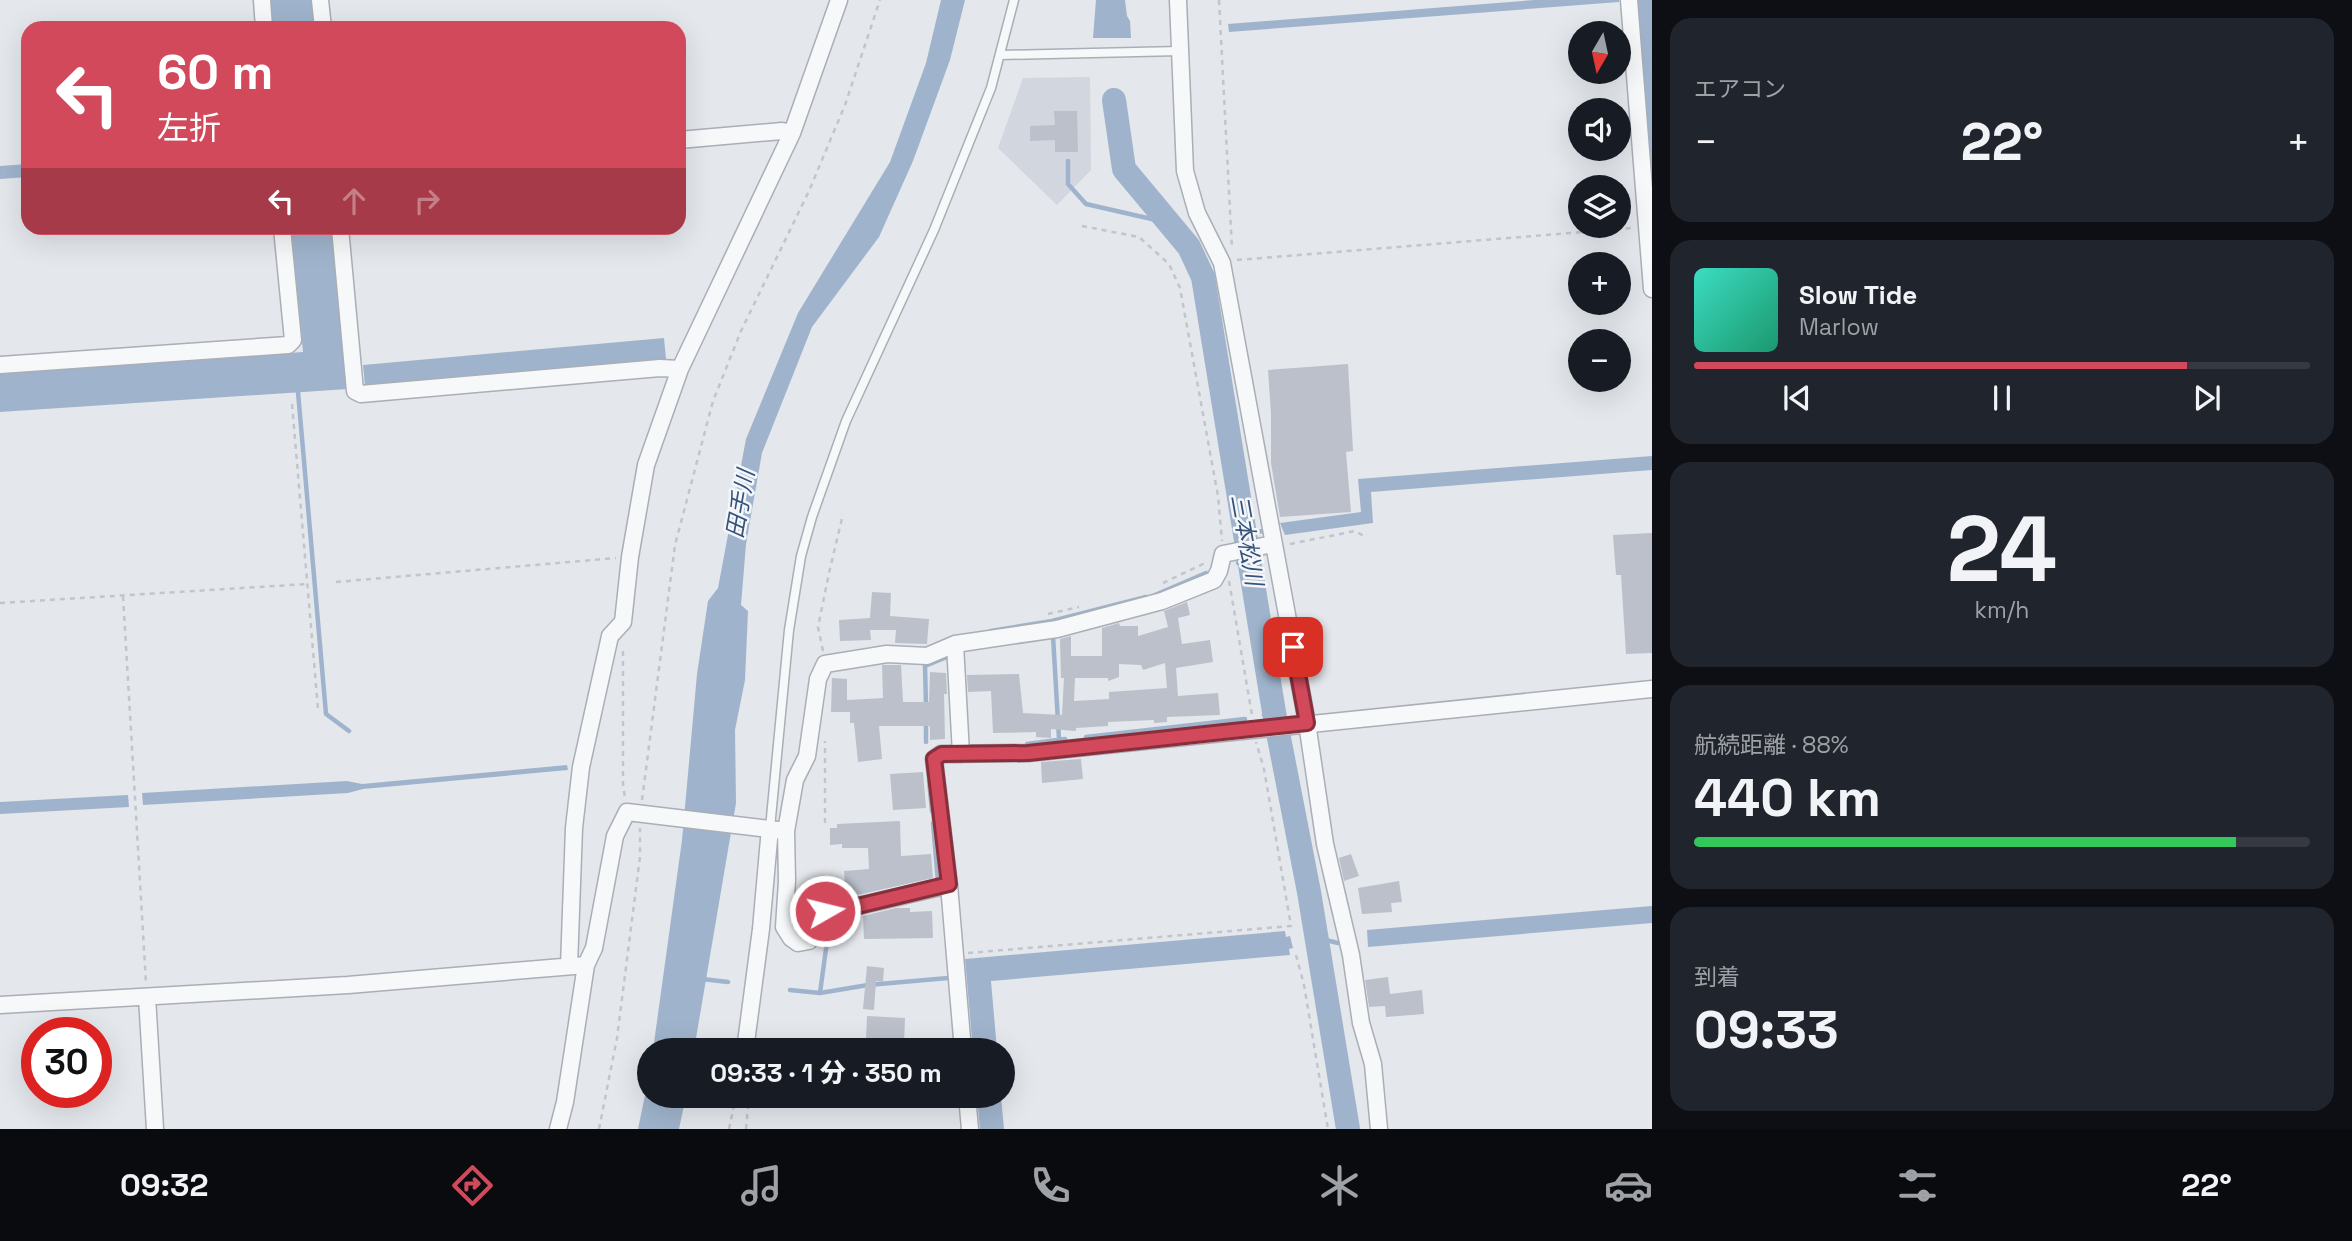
<!DOCTYPE html>
<html lang="ja">
<head>
<meta charset="utf-8">
<style>
	:root { --surface:#171b24; --page:#20242c; --text:#f1f3f6; --muted:#9ea1a6; --line:#363941; --accent:#d1495b }
	body { margin:0; font-family:"Space Grotesk","Noto Sans JP",sans-serif; background:var(--page); color:var(--text); height:100vh; display:flex; flex-direction:column; font-size:26px; white-space:nowrap }
	* { box-sizing:border-box; margin:0 }
	p { font-size:23px; color:var(--muted) }
	.icon { flex:none; width:38px; height:38px; fill:none; stroke:currentColor; stroke-width:2; stroke-linecap:round; stroke-linejoin:round }
	.map { position:relative; flex:1; overflow:hidden }
	.side { display:flex; flex-direction:column; gap:18px; padding:18px; background:#0d0f14; width:700px }
	.side>* { flex:none }
	.banner { position:absolute; left:21px; top:21px; width:665px; height:214px; border-radius:21px; box-shadow:0 7px 28px #0002; background:#d1495b; color:#fff; overflow:hidden }
	.needle { width:46px; rotate:189deg }
	.buttons { position:absolute; left:1568px; top:21px; display:grid; gap:14px }
	.buttons a { display:grid; place-items:center; width:63px; height:63px; border-radius:50%; background:var(--surface); box-shadow:0 7px 28px #0002; font-size:35px }
	.speed { position:absolute; left:21px; top:1017px; display:flex; gap:14px; font-size:35px; font-weight:700; text-align:center }
	.speed>* { display:grid; place-content:center; width:91px; height:91px; border-radius:50%; background:var(--surface); box-shadow:0 7px 28px #0002; line-height:1 }
	.speed .limit { border:10px solid #d22; background:#fff; color:#111 }
	.pin { position:absolute; display:grid; place-items:center; width:60px; height:60px; color:#fff; margin:-30px; border-radius:14px; box-shadow:0 4px 10px #0006 }
	.me { position:absolute; width:77px; margin:-38px; rotate:82deg; stroke-linejoin:round; filter:drop-shadow(0 0 5px #0008) }
	.turn { display:flex; align-items:center; gap:24px; height:147px; padding:0 21px; font-size:32px }
	.turn .icon { width:91px; height:91px; stroke-width:2.5 }
	.turn b { display:block; font-size:49px; line-height:60px }
	.lanes { display:flex; align-items:center; height:66px; padding:0 21px; background:#0003; justify-content:center; gap:35px; direction:ltr }
	.lanes .off { opacity:.35 }
	.big { font-size:52px; font-weight:800; line-height:1.1 }
	.side .widget { flex:1; display:flex; flex-direction:column; justify-content:center; gap:10px; min-width:0; padding:0 24px; border-radius:21px; background:var(--page) }
	.side .dial { align-items:center; gap:0 }
	.dial b { font-size:91px; line-height:1 }
	.song { display:flex; align-items:center; gap:21px }
	.cover { width:84px; height:84px; border-radius:10px; background:linear-gradient(135deg,hsl(170 70% 55%),hsl(160 70% 35%)) }
	.played { height:7px; border-radius:4px; background:linear-gradient(90deg,var(--accent) 80%,var(--line) 80%) }
	.keys { display:flex; justify-content:space-around; direction:ltr }
	.heat { display:flex; justify-content:space-between; align-items:center; font-size:38px; direction:ltr }
	.charge { height:10px; border-radius:5px; background:linear-gradient(90deg,#34c759 88%,var(--line) 0) }
	.trip { position:absolute; left:637px; top:1038px; width:378px; height:70px; border-radius:35px; background:var(--surface); box-shadow:0 7px 28px #0002; font-weight:800; line-height:70px; text-align:center }
	.menu { display:flex; height:112px; justify-content:space-around; align-items:center; background:#090b0e; color:var(--muted) }
	.menu .icon { width:49px; height:49px }
	.menu .selected { color:var(--accent) }
	.menu b { font-size:32px; color:var(--text) }
	main { display:flex; flex:1; min-height:0 }
	.map>svg:first-child { display:block }
	.built { fill:#d2d6de }
	.water { fill:#9fb4cc }
	.lines { fill:none; stroke-linecap:round; stroke-linejoin:round }
	.stream { stroke:#9fb4cc; stroke-width:4.5 }
	.river { stroke:#9fb4cc; stroke-width:24 }
	.building { fill:#bbc0ca; fill-rule:evenodd }
	.lane-casing { stroke:#a9aeb7; stroke-width:11 }
	.street-casing { stroke:#a9aeb7; stroke-width:19 }
	.path { stroke:#c2c5cb; stroke-width:2.5; stroke-dasharray:5 5; stroke-linecap:butt }
	.lane { stroke:#f7f8fa; stroke-width:8 }
	.street { stroke:#f7f8fa; stroke-width:16 }
	.route-casing { stroke:#882f3b; stroke-width:18 }
	.route { stroke:#d1495b; stroke-width:12 }
	.labels { text-anchor:middle; dominant-baseline:central; stroke-width:5; stroke-linejoin:round; paint-order:stroke }
	.water-label { font-size:23px; font-style:italic; fill:#34527a; stroke:#f4f6f9 }
</style>
</head>
<body>
<main>
<div class="map">
<svg width="1652" height="1129" viewBox="0 0 1652 1129">
	<rect width="100%" height="100%" fill="#e4e7ec"/>
	<path class="built" d="M1090 77 1091 170 1057 205 998 148 1023 78Z"/>
	<path class="water" d="M270 0H314L316 28H272Z
		M941 0H965L950 60 913 161 879 237 812 327 762 453 746 544 741 605 748 611 745 680 735 730 736 803 694 1050H653L682 840 697 674 708 601 718 588 746 439 798 313 890 162 926 63Z
		M1096 0H1125L1127 16 1130 21 1131 38H1093Z
		M1534 0H1619V2L1229 32 1228 24Z
		M1637 0H1652V194Z
		M28 164V177L0 179V166Z
		M291 228H334L348 389 0 412V373L303 352Z
		M664 338 666 359 365 386 363 365Z
		M1652 456V470L1371 492 1373 523 1285 535 1280 523 1361 512 1358 479Z
		M567 765 568 770 363 789 348 793 143 805 142 793 347 781 362 784Z
		M128 795 129 807 0 814V802Z
		M1652 906V923L1368 947 1367 930Z
		M1285 931 1286 937 1290 936 1293 948 1289 949 1290 955 991 981 997 1050H973L965 959Z
		M649 1076V1096H686L679 1129H638Z
		M977 1096H1001L1004 1129H980Z"/>
	<g class="lines">
		<path class="stream" d="M1068 161V184L1086 204 1169 223
			M298 392 326 714 349 731
			M1245 533 1264 531
			M1238 563 1249 560
			M1155 595 1206 573
			M991 631 1052 621 1146 597
			M1053 636 1059 739
			M926 706 925 666 947 657
			M1264 715 1274 712
			M926 722V742
			M1086 737 1245 719
			M1027 744 1065 739
			M929 780 932 811
			M933 823 938 882H936
			M839 902 855 899
			M1317 938 1338 943
			M702 979 728 982
			M790 990 820 993 868 985 948 978
			M820 993 830 919"/>
		<path class="river" d="M1114 100 1124 169 1189 247 1203 277 1274 712 1309 892 1348 1129"/>
	</g>
	<path class="building" d="M1054 111H1077L1078 152H1055V140L1030 141V126L1055 125Z
		M1348 364 1353 451 1346 452 1351 512 1280 517 1271 463V414L1268 370Z
		M1652 533V653L1626 654 1621 575H1616L1613 535Z
		M872 592 891 593 890 616 929 619 927 644 895 643 896 630H870L871 640 840 641 839 620 870 618Z
		M1187 602 1190 615 1178 618 1182 644 1210 640 1213 662 1176 668 1178 696 1218 693 1220 715 1167 717V722L1154 723V720L1108 722V726L1076 728V731L1051 729V738L1036 737V732L993 733 991 691 968 692 967 675 1019 674 1023 713 1062 715 1064 678H1061L1060 639 1071 636V656H1102V628L1119 623 1120 626H1138V636L1168 627 1164 611ZM1165 663 1167 688 1109 692V699L1074 701 1075 678H1108V681L1119 677V664L1141 665 1143 670Z
		M882 665H901L903 702H929L930 672 946 673 947 694H944L945 739 930 740V726H879L882 759 858 762 854 723H850V712H831L832 678 847 679V700L883 698Z
		M1081 759 1083 779 1042 783 1041 762Z
		M923 772 926 808 893 810 890 774Z
		M900 821 901 856 931 854 933 878 862 894 846 895 844 871 869 869 868 848H842V844L830 845V828H837V824Z
		M1351 854 1359 876 1344 881 1339 858Z
		M1399 881 1402 902 1391 903 1392 912 1362 914 1358 888Z
		M896 908H910V912L932 911 933 938 864 939 863 916Z
		M867 966 884 968 883 982 876 981 874 1010 863 1009Z
		M1388 977 1390 994 1422 990 1424 1014 1386 1017 1385 1006 1369 1007 1365 980Z
		M867 1016 905 1018 904 1044 887 1043 888 1040 866 1039Z"/>
	<g class="lines">
		<g class="lane-casing">
			<path id="lane" d="M1000 55 1180 51
				M770 828 789 630 801 556 812 517 846 421 934 230 991 88 1014 0"/>
		</g>
		<g class="street-casing">
			<path id="street" d="M262 0 264 28
				M320 0 323 28
				M1178 0 1185 171 1197 213 1222 263 1307 723 1325 844 1351 955 1361 1023 1373 1064 1379 1129
				M1629 0 1652 289
				M679 140 782 131 792 133
				M340 228 355 391 361 394 660 368 680 369
				M0 365 288 345 293 340 282 228
				M955 644 961 754
				M949 885 837 911 825 910 809 941 798 943 791 938 784 927 787 881 786 831 795 780 807 756 818 679 825 664 887 654 927 656 955 644 1057 629 1162 601 1214 580 1219 571 1223 554 1273 544
				M569 966 574 828 581 767 610 636 623 622 630 557 646 465 680 369 792 133 839 0
				M147 997 155 1129
				M0 1005 348 985 586 965 594 948 615 836 627 812 786 831
				M745 1050 761 929 770 828
				M963 1050 949 885 934 759 941 754 1028 753 1652 689
				M967 1096 970 1129
				M558 1129 565 1102 586 965"/>
		</g>
		<path class="path" d="M1219 0 1232 249
			M1082 226 1139 237 1169 264 1180 288 1218 496 1222 541
			M1237 260 1632 228
			M292 404 318 709
			M1290 544 1355 531 1364 536
			M1229 581 1252 715
			M336 582 616 558
			M1163 583 1207 562
			M123 596 146 983
			M0 603 307 584
			M1048 614 1079 607
			M623 651V784L625 798
			M823 651 818 627 829 573 843 514
			M642 800 675 545 713 401 741 331 809 191 845 105 880 0
			M825 823V741
			M968 953 1291 926 1264 769 1256 742
			M1296 955 1304 985 1328 1129
			M599 1129 617 1038 640 857V828
			M729 1129 736 1096
			M746 1129 749 1096"/>
		<use href="#lane" class="lane"/>
		<use href="#street" class="street"/>
	</g>
	<g class="lines">
		<g class="route-casing">
			<path id="route" d="M825 911H837L949 884 934 759 942 754 1028 753 1307 723 1293 647"/>
		</g>
		<use href="#route" class="route"/>
	</g>
	<g class="labels">
		<g class="water-label">
			<text transform="translate(740 504) rotate(-80)">田手川</text>
			<text transform="translate(1247 540) rotate(80)">三本松川</text>
		</g>
	</g>
</svg>
<div class="buttons">
<a><svg class="needle" viewBox="-14 -14 28 28"><path d="M0-13l5 13h-10z" fill="#e53935"/><path d="M0 13l5-13h-10z" fill="#9ea1a6"/></svg></a>
<a><svg class="icon" aria-label="sound" viewBox="0 0 24 24"><path d="M4 9h4l5-4v14l-5-4H4zM17 9q2 3 0 6"/></svg></a>
<a><svg class="icon" aria-label="layers" viewBox="0 0 24 24"><path d="M12 4l9 5-9 5-9-5zM3 14l9 5 9-5"/></svg></a>
<a>+</a>
<a>−</a>
</div>
<div class="speed"><div class="limit">30</div></div>
<div class="pin" style="left:1293px;top:647px;background:#d93025"><svg class="icon" aria-label="arrive" viewBox="0 0 24 24"><path d="M6 21V4h12l-3 4 3 4H6"/></svg></div>
<svg class="me" style="left:825px;top:911px" viewBox="-20 -20 40 40"><circle r="17" fill="#d1495b" stroke="#fff" stroke-width="3"/><path d="M0-11L8 9 0 5-8 9z" fill="#fff"/></svg>
<div class="trip">09:33 · 1 分 · 350 m</div>
<div class="banner">
<div class="turn"><svg class="icon" aria-label="left" viewBox="0 0 24 24"><path d="M17 20v-9H6M10 6l-5 5 5 5"/></svg><div><b>60 m</b>左折</div></div>
<div class="lanes"><svg class="icon" aria-label="left" viewBox="0 0 24 24"><path d="M17 20v-9H6M10 6l-5 5 5 5"/></svg><svg class="icon off" aria-label="ahead" viewBox="0 0 24 24"><path d="M12 20V5M6 11l6-6 6 6"/></svg><svg class="icon off" aria-label="right" viewBox="0 0 24 24"><path d="M7 20v-9h11M14 6l5 5-5 5"/></svg></div>
</div>
</div>
<section class="side">
<div class="widget"><p>エアコン</p>
<div class="heat"><a>−</a><b class="big">22°</b><a>+</a></div>
</div>
<div class="widget">
<div class="song"><i class="cover"></i><div><b>Slow Tide</b><p>Marlow</p></div></div>
<div class="played"></div>
<div class="keys"><svg class="icon" aria-label="previous" viewBox="0 0 24 24"><path d="M18 5L8 12l10 7zM5 5v14"/></svg><svg class="icon" aria-label="pause" viewBox="0 0 24 24"><path d="M8 5v14M16 5v14"/></svg><svg class="icon" aria-label="next" viewBox="0 0 24 24"><path d="M6 5l10 7-10 7zM19 5v14"/></svg></div>
</div>
<div class="widget dial"><b>24</b><p>km/h</p></div>
<div class="widget"><p>航続距離 · 88%</p><b class="big">440 km</b><div class="charge"></div></div>
<div class="widget"><p>到着</p><b class="big">09:33</b></div>
</section>
</main>
<nav class="menu">
<b>09:32</b>
<svg class="icon selected" aria-label="directions" viewBox="0 0 24 24"><path d="M12 3l9 9-9 9-9-9zM9 14v-3h6M13 9l2 2-2 2"/></svg>
<svg class="icon" aria-label="music" viewBox="0 0 24 24"><path d="M9 18V5l10-2v13"/><circle cx="6" cy="18" r="3"/><circle cx="16" cy="16" r="3"/></svg>
<svg class="icon" aria-label="phone" viewBox="0 0 24 24"><path d="M5 4h4l2 5-3 2q2 4 5 5l2-3 5 2v4C11 20 4 13 5 4z"/></svg>
<svg class="icon" aria-label="climate" viewBox="0 0 24 24"><path d="M12 3v18M4 7l16 10M4 17L20 7"/></svg>
<svg class="icon" aria-label="car" viewBox="0 0 24 24"><path d="M5 17H2v-5l4-1 3-4h7l3 4 3 1v5h-3M9 17h6M6 11h13"/><circle cx="7" cy="17" r="2"/><circle cx="17" cy="17" r="2"/></svg>
<svg class="icon" aria-label="filters" viewBox="0 0 24 24"><path d="M4 7h16M4 17h16"/><circle cx="9" cy="7" r="2"/><circle cx="15" cy="17" r="2"/></svg>
<b>22°</b>
</nav>
</body>
</html>
